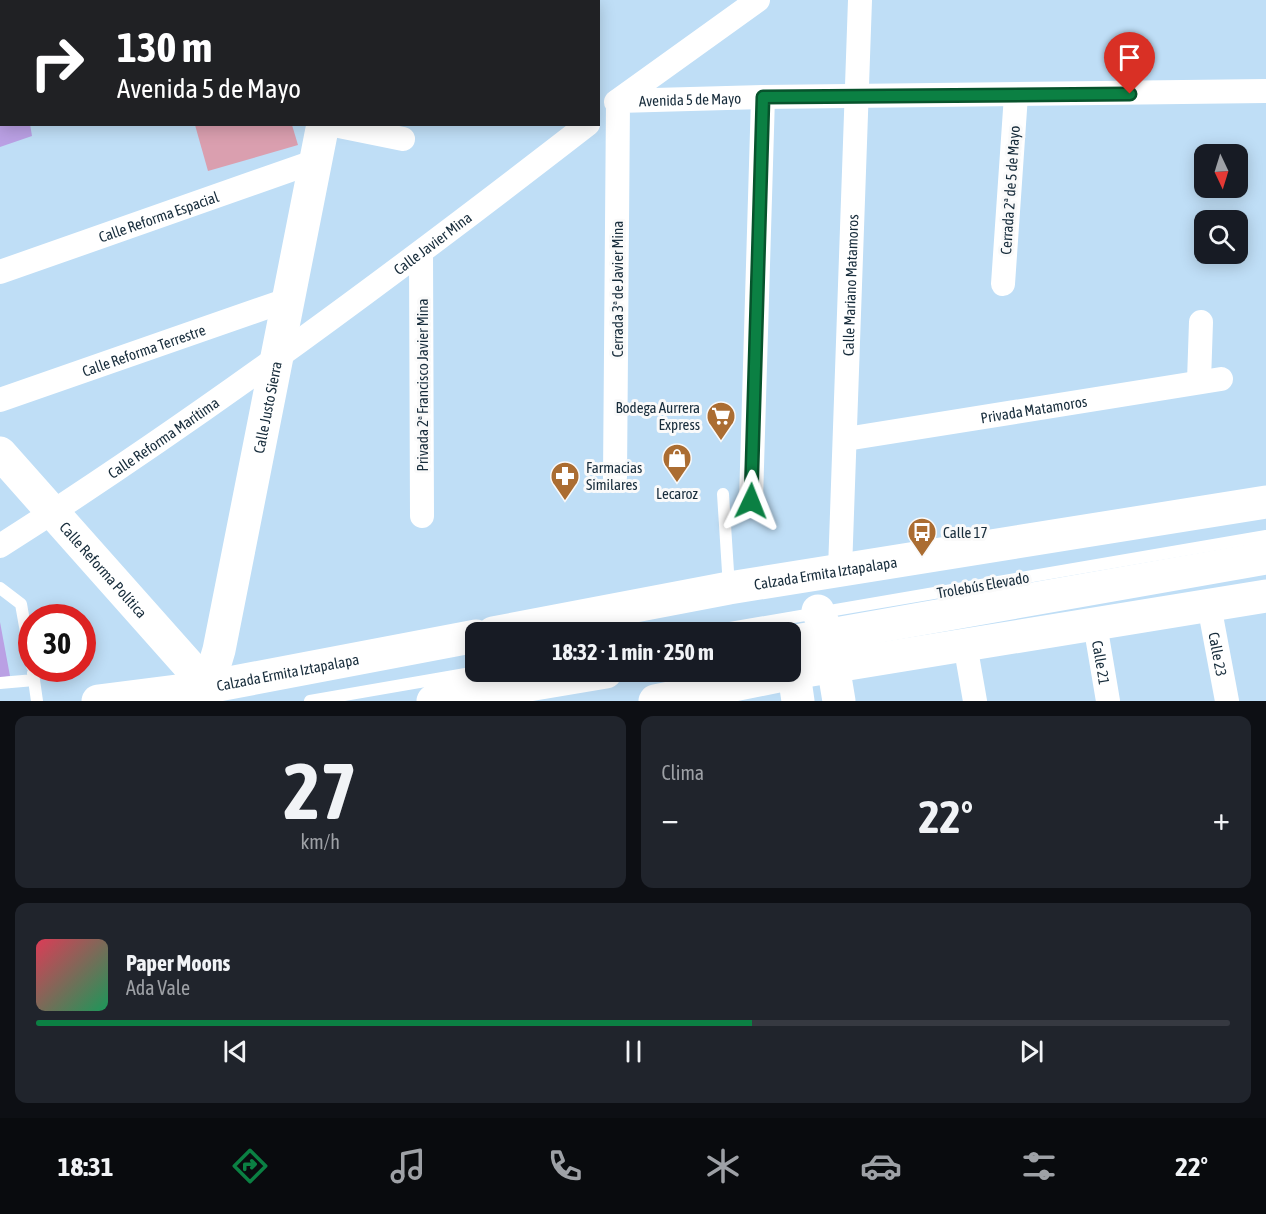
<!DOCTYPE html>
<html lang="es">
<head>
<meta charset="utf-8">
<style>
	:root { --surface:#171b24; --page:#20242c; --text:#f1f3f6; --muted:#9ea1a6; --line:#363941; --accent:#0b8043 }
	body { margin:0; font-family:"Asap Condensed",sans-serif; background:var(--page); color:var(--text); height:100vh; display:flex; flex-direction:column; font-size:22px; white-space:nowrap }
	* { box-sizing:border-box; margin:0 }
	p { font-size:20px; color:var(--muted) }
	.icon { flex:none; width:33px; height:33px; fill:none; stroke:currentColor; stroke-width:2; stroke-linecap:round; stroke-linejoin:round }
	.map { position:relative; height:701px; overflow:hidden }
	.side { display:flex; flex-direction:column; gap:15px; padding:15px; background:#0d0f14; flex:1 }
	.side>* { flex:none }
	.top-card { position:absolute; left:0px; top:0px; width:600px; height:126px; box-shadow:0 3px 15px #0003; background:#202124; color:#fff; overflow:hidden }
	.needle { width:39px; rotate:176deg }
	.fabs { position:absolute; left:1194px; top:144px; display:grid; gap:12px }
	.fabs a { display:grid; place-items:center; width:54px; height:54px; border-radius:12px; background:var(--surface); box-shadow:0 3px 15px #0003; font-size:30px }
	.speed { position:absolute; left:18px; top:604px; display:flex; gap:12px; font-size:30px; font-weight:700; text-align:center }
	.speed>* { display:grid; place-content:center; width:78px; height:78px; border-radius:50%; background:var(--surface); box-shadow:0 3px 15px #0003; line-height:1 }
	.speed .limit { border:9px solid #d22; background:#fff; color:#111 }
	.pin { position:absolute; display:grid; place-items:center; width:51px; height:51px; color:#fff; margin:-62px -26px; border-radius:50% 50% 50% 0; rotate:-45deg; box-shadow:0 0 6px #0007 }
	.pin .icon { rotate:45deg }
	.me { position:absolute; width:66px; margin:-33px; rotate:2deg; stroke-linejoin:round; filter:drop-shadow(0 0 4px #0008) }
	.turn { display:flex; align-items:center; gap:21px; height:126px; padding:0 18px; font-size:27px }
	.turn .icon { width:78px; height:78px; stroke-width:2.5 }
	.turn b { display:block; font-size:42px; line-height:51px }
	.big { font-size:45px; font-weight:700; line-height:1.1 }
	.side .card { flex:1; display:flex; flex-direction:column; justify-content:center; gap:9px; min-width:0; padding:0 21px; border-radius:12px; background:var(--page) }
	.side .dial { align-items:center; gap:0 }
	.dial b { font-size:78px; line-height:1 }
	.song { display:flex; align-items:center; gap:18px }
	.cover { width:72px; height:72px; border-radius:9px; background:linear-gradient(135deg,hsl(350 70% 55%),hsl(150 70% 35%)) }
	.played { height:6px; border-radius:3px; background:linear-gradient(90deg,var(--accent) 60%,var(--line) 60%) }
	.keys { display:flex; justify-content:space-around; direction:ltr }
	.heat { display:flex; justify-content:space-between; align-items:center; font-size:33px; direction:ltr }
	.side .tiles { flex:1; display:grid; gap:15px; grid-template-columns:1fr 1fr }
	.card:last-child { grid-column:span 2 }
	.trip { position:absolute; left:465px; top:622px; width:336px; height:60px; border-radius:12px; background:var(--surface); box-shadow:0 3px 15px #0003; font-weight:700; line-height:60px; text-align:center }
	.dock { display:flex; height:96px; justify-content:space-around; align-items:center; background:#090b0e; color:var(--muted) }
	.dock .icon { width:42px; height:42px }
	.dock .current { color:var(--accent) }
	.dock b { font-size:27px; color:var(--text) }
	.map>svg:first-child { display:block }
	.green { fill:#da9faf }
	.building { fill:#baa0e4 }
	.lines { fill:none; stroke-linecap:round; stroke-linejoin:round }
	.lane { stroke:#fff; stroke-width:12 }
	.street { stroke:#fff; stroke-width:24 }
	.secondary { stroke:#fff; stroke-width:33 }
	.primary { stroke:#fff; stroke-width:33 }
	.route-casing { stroke:#07532c; stroke-width:15 }
	.route { stroke:#0b8043; stroke-width:10 }
	.labels { text-anchor:middle; dominant-baseline:central; stroke-width:6; stroke-linejoin:round; paint-order:stroke }
	.street-label { font-size:15px; fill:#172c3b; stroke:#fafafa }
	.poi-label { font-size:15px; fill:#172c3b; stroke:#fafafa; text-anchor:start }
</style>
</head>
<body>
<div class="map">
<svg width="1266" height="701" viewBox="0 0 1266 701">
	<rect width="100%" height="100%" fill="#bfdef6"/>
	<path class="green" d="M195 125H292L298 145 208 171Z"/>
	<path class="building" d="M0 124H30L32 136 0 147Z
		M0 622 10 676 0 678Z"/>
	<g class="lines">
		<path class="lane" d="M0 39H2
			M723 494 729 587
			M0 588 21 604 32 666
			M701 633 1266 536
			M33 673 37 701
			M0 683 34 680
			M310 701 477 672"/>
		<g class="street">
			<path d="M616 102 758 0"/>
			<path d="M329 124 403 139"/>
			<path d="M421 254 422 516"/>
			<path id="s1" d="M0 272 316 161"/>
			<path d="M1003 284 1016 95"/>
			<path d="M1199 381 1201 322"/>
			<path id="s2" d="M0 400 287 300"/>
			<path id="s3" d="M846 439 1221 379"/>
			<path id="s4" d="M615 477 618 101 763 97 1266 91"/>
			<path d="M751 500 763 97"/>
			<path id="s5" d="M0 546C204 416 397 272 588 124"/>
			<path id="s6" d="M840 570 860 0"/>
			<path id="s7" d="M1209 605 1227 701"/>
			<path id="s8" d="M1095 624 1108 701"/>
			<path d="M965 644 975 701"/>
		</g>
		<g class="secondary">
			<path d="M351 2V0"/>
			<path id="s9" d="M0 453 208 687"/>
			<path d="M818 611 828 635 839 701"/>
			<path d="M790 646 798 701"/>
			<path id="s10" d="M208 687 219 650 323 124"/>
		</g>
		<g class="primary">
			<path id="s11" d="M493 633 729 588 1266 502"/>
			<path d="M790 642 1266 558"/>
			<path id="s12" d="M98 701 208 687 476 636"/>
			<path d="M433 701 606 672"/>
			<path d="M655 701 793 673 1266 596"/>
		</g>
	</g>
	<g class="lines">
		<g class="route-casing">
			<path id="route" d="M751 501 763 97 1130 94"/>
		</g>
		<use href="#route" class="route"/>
	</g>
	<defs>
		<g id="supermarket-pin" transform="scale(1.5)"><path d="M0 17L-7.5 6A9.5 9.5 0 1 1 7.5 6Z" fill="#ab6d32" stroke="#fafafa"/><path d="M-6-5.5h2.5l.6 2H6L4.5 2H-2.5L-4.4-4H-6ZM-1.5 3.2a1.3 1.3 0 1 0 .1 0ZM3 3.2a1.3 1.3 0 1 0 .1 0Z" fill="#fff"/></g>
		<g id="shop-pin" transform="scale(1.5)"><path d="M0 17L-7.5 6A9.5 9.5 0 1 1 7.5 6Z" fill="#ab6d32" stroke="#fafafa"/><path d="M-5-2.5h2.3a2.7 3.5 0 0 1 5.4 0H5L5.5 6h-11ZM-1.5-2.5h3a1.5 2.3 0 0 0-3 0Z" fill="#fff"/></g>
		<g id="pharmacy-pin" transform="scale(1.5)"><path d="M0 17L-7.5 6A9.5 9.5 0 1 1 7.5 6Z" fill="#ab6d32" stroke="#fafafa"/><path d="M-2-6h4v4h4v4h-4v4h-4v-4h-4v-4h4Z" fill="#fff"/></g>
		<g id="bus-pin" transform="scale(1.5)"><path d="M0 17L-7.5 6A9.5 9.5 0 1 1 7.5 6Z" fill="#ab6d32" stroke="#fafafa"/><path d="M-5-6H5V4H4V6H2V4H-2V6H-4V4H-5ZM-3.5-4V0h7V-4ZM-3.5 1.2v1.5H-2V1.2ZM2 1.2v1.5H3.5V1.2Z" fill="#fff"/></g>
	</defs>
	<g fill-rule="evenodd">
		<use href="#supermarket-pin" x="721" y="416"/>
		<use href="#shop-pin" x="677" y="458"/>
		<use href="#pharmacy-pin" x="565" y="476"/>
		<use href="#bus-pin" x="922" y="532"/>
	</g>
	<g class="labels">
		<g class="street-label">
			<text stroke="none"><textPath href="#s4" startOffset="448">Avenida 5 de Mayo</textPath></text>
			<text transform="translate(1010 190) rotate(-86)">Cerrada 2ª de 5 de Mayo</text>
			<text stroke="none"><textPath href="#s1" startOffset="168">Calle Reforma Espacial</textPath></text>
			<text stroke="none"><textPath href="#s5" startOffset="528">Calle Javier Mina</textPath></text>
			<text stroke="none"><textPath href="#s6" startOffset="285">Calle Mariano Matamoros</textPath></text>
			<text transform="translate(617 289) rotate(-90)">Cerrada 3ª de Javier Mina</text>
			<text stroke="none"><textPath href="#s2" startOffset="152">Calle Reforma Terrestre</textPath></text>
			<text transform="translate(422 385) rotate(-90)">Privada 2ª Francisco Javier Mina</text>
			<text stroke="none"><textPath href="#s10" startOffset="286">Calle Justo Sierra</textPath></text>
			<text stroke="none"><textPath href="#s3" startOffset="190">Privada Matamoros</textPath></text>
			<text stroke="none"><textPath href="#s5" startOffset="196">Calle Reforma Marítima</textPath></text>
			<text stroke="none"><textPath href="#s9" startOffset="156">Calle Reforma Política</textPath></text>
			<text stroke="none"><textPath href="#s11" startOffset="338">Calzada Ermita Iztapalapa</textPath></text>
			<text transform="translate(983 585) rotate(-10)">Trolebús Elevado</text>
			<text stroke="none"><textPath href="#s7" startOffset="50">Calle 23</textPath></text>
			<text stroke="none"><textPath href="#s8" startOffset="39">Calle 21</textPath></text>
			<text stroke="none"><textPath href="#s12" startOffset="192">Calzada Ermita Iztapalapa</textPath></text>
		</g>
		<g class="poi-label">
			<text x="700" y="407" text-anchor="end">Bodega Aurrera<tspan x="700" dy="17">Express</tspan></text>
			<text x="586" y="467">Farmacias<tspan x="586" dy="17">Similares</tspan></text>
			<text x="677" y="493" text-anchor="middle">Lecaroz</text>
			<text x="943" y="532">Calle 17</text>
		</g>
	</g>
</svg>
<div class="fabs">
<a><svg class="needle" viewBox="-14 -14 28 28"><path d="M0-13l5 13h-10z" fill="#e53935"/><path d="M0 13l5-13h-10z" fill="#9ea1a6"/></svg></a>
<a><svg class="icon" aria-label="search" viewBox="0 0 24 24"><circle cx="10" cy="10" r="6"/><path d="M15 15l6 6"/></svg></a>
</div>
<div class="speed"><div class="limit">30</div></div>
<div class="pin" style="left:1130px;top:94px;background:#d93025"><svg class="icon" aria-label="arrive" viewBox="0 0 24 24"><path d="M6 21V4h12l-3 4 3 4H6"/></svg></div>
<svg class="me" style="left:751px;top:501px" viewBox="-20 -20 40 40"><path d="M0-17L14 15 0 8-14 15z" fill="#0b8043" stroke="#fff" stroke-width="4"/></svg>
<div class="trip">18:32 · 1 min · 250 m</div>
<div class="top-card">
<div class="turn"><svg class="icon" aria-label="right" viewBox="0 0 24 24"><path d="M7 20v-9h11M14 6l5 5-5 5"/></svg><div><b>130 m</b>Avenida 5 de Mayo</div></div>
</div>
</div>
<section class="side">
<div class="tiles">
<div class="card dial"><b>27</b><p>km/h</p></div>
<div class="card"><p>Clima</p>
<div class="heat"><a>−</a><b class="big">22°</b><a>+</a></div>
</div>
<div class="card">
<div class="song"><i class="cover"></i><div><b>Paper Moons</b><p>Ada Vale</p></div></div>
<div class="played"></div>
<div class="keys"><svg class="icon" aria-label="previous" viewBox="0 0 24 24"><path d="M18 5L8 12l10 7zM5 5v14"/></svg><svg class="icon" aria-label="pause" viewBox="0 0 24 24"><path d="M8 5v14M16 5v14"/></svg><svg class="icon" aria-label="next" viewBox="0 0 24 24"><path d="M6 5l10 7-10 7zM19 5v14"/></svg></div>
</div>
</div>
</section>
<nav class="dock">
<b>18:31</b>
<svg class="icon current" aria-label="directions" viewBox="0 0 24 24"><path d="M12 3l9 9-9 9-9-9zM9 14v-3h6M13 9l2 2-2 2"/></svg>
<svg class="icon" aria-label="music" viewBox="0 0 24 24"><path d="M9 18V5l10-2v13"/><circle cx="6" cy="18" r="3"/><circle cx="16" cy="16" r="3"/></svg>
<svg class="icon" aria-label="phone" viewBox="0 0 24 24"><path d="M5 4h4l2 5-3 2q2 4 5 5l2-3 5 2v4C11 20 4 13 5 4z"/></svg>
<svg class="icon" aria-label="climate" viewBox="0 0 24 24"><path d="M12 3v18M4 7l16 10M4 17L20 7"/></svg>
<svg class="icon" aria-label="car" viewBox="0 0 24 24"><path d="M5 17H2v-5l4-1 3-4h7l3 4 3 1v5h-3M9 17h6M6 11h13"/><circle cx="7" cy="17" r="2"/><circle cx="17" cy="17" r="2"/></svg>
<svg class="icon" aria-label="filters" viewBox="0 0 24 24"><path d="M4 7h16M4 17h16"/><circle cx="9" cy="7" r="2"/><circle cx="15" cy="17" r="2"/></svg>
<b>22°</b>
</nav>
</body>
</html>
